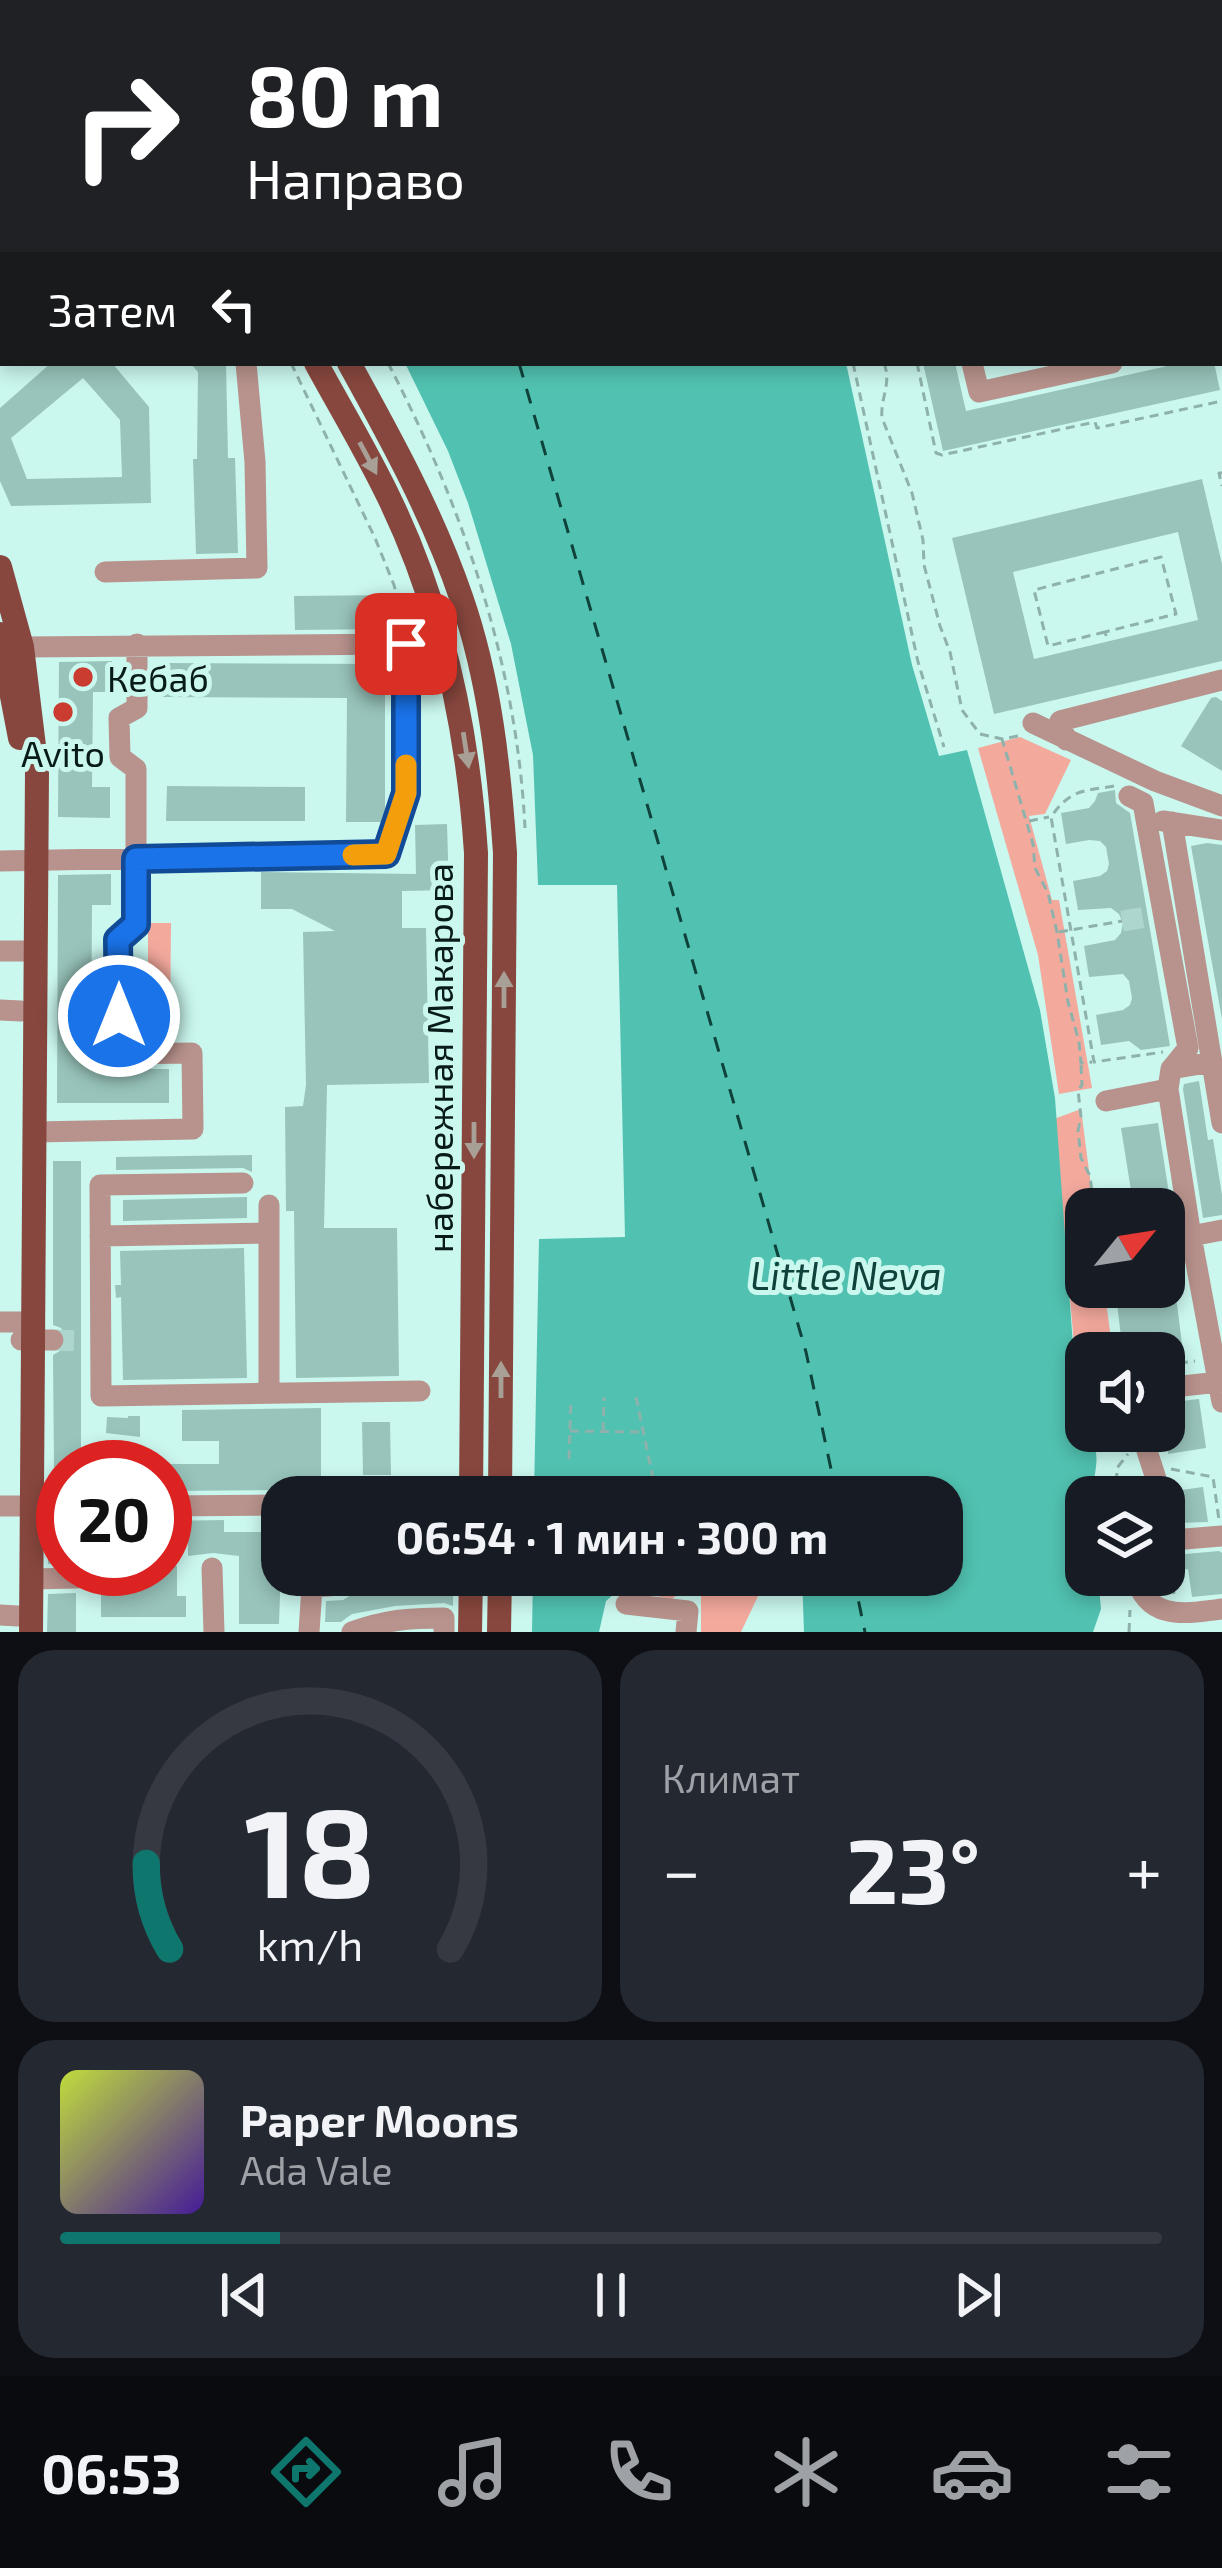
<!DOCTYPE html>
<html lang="ru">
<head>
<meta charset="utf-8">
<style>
	:root { --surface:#171b24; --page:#242831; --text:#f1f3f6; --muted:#9ea1a6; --line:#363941; --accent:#0f766e }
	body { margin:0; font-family:"Exo 2",sans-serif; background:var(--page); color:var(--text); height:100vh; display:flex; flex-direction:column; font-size:45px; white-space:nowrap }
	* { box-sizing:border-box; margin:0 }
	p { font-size:39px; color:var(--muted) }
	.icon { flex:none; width:66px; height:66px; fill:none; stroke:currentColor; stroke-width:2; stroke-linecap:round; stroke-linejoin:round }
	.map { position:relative; height:1632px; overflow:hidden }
	.drawer { display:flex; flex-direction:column; gap:18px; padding:18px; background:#0d0f14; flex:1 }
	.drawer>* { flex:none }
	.hud { position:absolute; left:0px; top:0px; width:1224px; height:366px; box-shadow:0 6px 18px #0003; background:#202124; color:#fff; overflow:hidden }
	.needle { width:78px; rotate:60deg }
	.fabs { position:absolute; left:1065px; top:1188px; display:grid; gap:24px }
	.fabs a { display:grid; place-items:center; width:120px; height:120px; border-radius:24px; background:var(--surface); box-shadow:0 6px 18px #0003; font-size:60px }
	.speed { position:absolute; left:36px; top:1440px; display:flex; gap:24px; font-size:60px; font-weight:700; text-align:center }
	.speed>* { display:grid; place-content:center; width:156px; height:156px; border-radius:50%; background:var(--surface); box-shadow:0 6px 18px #0003; line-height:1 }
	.speed .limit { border:18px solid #d22; background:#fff; color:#111 }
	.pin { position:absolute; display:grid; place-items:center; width:102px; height:102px; color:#fff; margin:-51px; border-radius:24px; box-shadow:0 6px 18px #0006 }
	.me { position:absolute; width:132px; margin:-66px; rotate:0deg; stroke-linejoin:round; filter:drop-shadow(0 0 9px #0008) }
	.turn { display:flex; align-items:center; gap:42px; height:252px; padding:0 48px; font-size:54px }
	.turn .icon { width:156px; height:156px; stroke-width:2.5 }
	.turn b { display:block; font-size:84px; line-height:102px }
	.then { display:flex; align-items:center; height:114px; padding:0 48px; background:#0003; gap:24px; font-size:45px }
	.big { font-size:90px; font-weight:700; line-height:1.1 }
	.drawer .tile { flex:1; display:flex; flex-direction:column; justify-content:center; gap:18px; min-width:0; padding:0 42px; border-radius:36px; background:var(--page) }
	.drawer .dial { align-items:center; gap:0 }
	.dial svg { height:312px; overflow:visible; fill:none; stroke:var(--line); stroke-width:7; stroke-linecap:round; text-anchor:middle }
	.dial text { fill:var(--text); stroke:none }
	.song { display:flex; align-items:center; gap:36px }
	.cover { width:144px; height:144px; border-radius:18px; background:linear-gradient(135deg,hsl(70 70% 55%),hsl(260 70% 35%)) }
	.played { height:12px; border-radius:6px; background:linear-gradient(90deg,var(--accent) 20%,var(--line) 20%) }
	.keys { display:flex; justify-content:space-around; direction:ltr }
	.heat { display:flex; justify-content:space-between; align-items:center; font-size:66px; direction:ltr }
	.drawer .tiles { flex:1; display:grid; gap:18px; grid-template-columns:1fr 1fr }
	.tile:last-child { grid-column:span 2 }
	.trip { position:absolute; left:261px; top:1476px; width:702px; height:120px; border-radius:36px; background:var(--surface); box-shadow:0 6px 18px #0003; font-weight:700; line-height:120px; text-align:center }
	.dock { display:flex; height:192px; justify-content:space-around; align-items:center; background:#090b0e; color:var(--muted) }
	.dock .icon { width:84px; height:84px }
	.dock .on { color:var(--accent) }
	.dock b { font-size:54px; color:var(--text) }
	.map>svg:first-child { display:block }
	.green { fill:#f4a99d }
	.water { fill:#51c2b1 }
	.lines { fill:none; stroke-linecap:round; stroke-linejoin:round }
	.ferry { stroke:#0f423b; stroke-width:3; stroke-dasharray:15 12; stroke-linecap:butt }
	.building { fill:#98c4bb; fill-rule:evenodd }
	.minor-tunnel { stroke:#add6ce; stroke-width:21; stroke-dasharray:21 10; stroke-linecap:butt }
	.path { stroke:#8eb2ab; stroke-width:3; stroke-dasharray:9 6; stroke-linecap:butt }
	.minor { stroke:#b8928c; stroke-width:21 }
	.major { stroke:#87473e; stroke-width:24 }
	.oneway { fill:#a89f96 }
	.route-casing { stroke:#114b97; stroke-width:30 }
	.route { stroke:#1a73e8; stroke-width:21 }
	.slow { stroke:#f59e0b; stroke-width:21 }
	.poi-dot { fill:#ca3c30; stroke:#caf7ee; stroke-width:4.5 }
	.labels { text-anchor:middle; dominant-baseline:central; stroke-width:10; stroke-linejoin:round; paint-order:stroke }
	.poi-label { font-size:36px; fill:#091b18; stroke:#caf7ee; text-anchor:start }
	.street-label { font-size:36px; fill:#091b18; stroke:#caf7ee }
	.water-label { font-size:39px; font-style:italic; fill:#0f423b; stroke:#caf7ee }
</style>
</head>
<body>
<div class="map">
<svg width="1222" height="1632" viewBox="0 0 1222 1632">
	<rect width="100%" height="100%" fill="#caf7ee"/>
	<path class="green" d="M1020 737 1071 760 1045 814 1029 816 1052 900H1059L1092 1088 1059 1094 1038 955 978 748Z
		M148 923H171L170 1027H148Z
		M1081 1109 1094 1209H1086V1287H1104L1113 1353H1086V1416L1080 1411 1054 1119Z
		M651 1575H768L741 1632H701V1596L694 1582 672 1599 656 1596 649 1580Z"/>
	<path class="water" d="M210 0H764L765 3H212Z
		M405 363H846L912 665 939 756 967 750 1040 1010 1055 1098 1078 1414C1101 1451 1099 1452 1091 1497H1086V1575H1098L1101 1609 1093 1632H804L802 1575H942V1497H534L539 1239 625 1237 617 885H538L533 755 511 644 468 503 448 451Z
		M533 1575H635L606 1601 599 1632H532Z"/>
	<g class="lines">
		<path class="ferry" d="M474 0 475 3
			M519 363 806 1352 837 1497
			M853 1575 865 1632"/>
	</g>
	<path class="building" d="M51 363H112L149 407 151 503 11 506 0 481V408ZM83 378 120 420 122 477 27 479 11 438Z
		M190 363H226L228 458H235L238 553 196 554 193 459H197L198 372Z
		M923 363H955L966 411 1181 363H1210L1215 367 1220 390 943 451Z
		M1202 479 1222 564V661L994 714 952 538ZM1178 532 1198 620 1034 659 1013 572Z
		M393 595 394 629 295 630 294 596Z
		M112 661 111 692H93L92 787H110V818L58 817 59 662Z
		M163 663 385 664V809L381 822H346L347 698 163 697Z
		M1216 697 1222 701V771L1181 746 1211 698Z
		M167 786 305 787V821H166Z
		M1115 790 1116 803 1130 813 1170 1046 1141 1050 1129 1041 1101 1045 1096 1015 1123 1010 1130 1005 1132 998 1129 981 1123 974 1089 977 1084 946 1115 940 1121 933 1123 923 1119 914 1111 908 1078 910 1073 881 1100 876 1107 871 1109 864 1106 847 1100 841 1089 840 1066 844 1061 813 1089 808 1095 801 1098 793Z
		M447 824 449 890 402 891V928H426L429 1083 327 1085 324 1228H397L399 1376 296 1378 294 1211H286L285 1107 303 1106 306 1085 303 932 335 931 292 909H261V872L416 874 415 825Z
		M1207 843 1222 845V1019L1191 846Z
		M111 874V905H92L91 1069H169V1103H57L58 875Z
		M1199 1081 1208 1140 1213 1139 1222 1195V1215L1203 1218 1183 1089 1184 1084Z
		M1158 1123 1175 1232 1164 1234V1209H1134L1121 1128Z
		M252 1155V1172L243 1168 116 1170V1157Z
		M53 1161H81V1448L88 1449V1467H54L53 1355 65 1348 68 1339 61 1328 53 1325Z
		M247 1197V1218L123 1221V1200Z
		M244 1248 247 1378 123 1380 121 1297 116 1298 115 1285H121L120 1251Z
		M1164 1256H1171L1184 1360 1164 1362V1353H1123L1115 1287H1164Z
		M1199 1399 1206 1448 1168 1454 1164 1403Z
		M321 1408V1495H292L282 1490 165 1491V1464H219V1441H182V1410Z
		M128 1416H140V1437L106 1433 107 1417 128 1418Z
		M362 1422H390L391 1475H363Z
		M1203 1487 1208 1522 1177 1523 1174 1491Z
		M224 1520V1532H282L279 1624H239V1556L213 1553 188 1556V1532H165V1521Z
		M48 1533H63V1563L48 1564Z
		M1219 1551 1222 1553V1594L1192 1597 1188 1569 1164 1572V1552L1186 1554Z
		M165 1566H177V1596H186V1617H101V1569H165Z
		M368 1581 444 1582V1593H453V1606L444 1603 395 1606 352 1614 341 1622H325L326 1601 343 1600 356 1592H368Z
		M76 1593V1632H47L48 1594Z"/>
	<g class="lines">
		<path class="minor-tunnel" d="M1122 921 1152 916
			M53 1340 81 1341"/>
		<path class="path" d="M1153 0 1162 3
			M0 51 3 48
			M291 363 375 538 394 585 404 625
			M388 363C463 507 517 665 525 828
			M853 363 918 662 944 747
			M884 363C892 384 880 398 882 418L912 493 923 540 924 565 940 626 950 652 962 710 980 734 1002 739
			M917 363 936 453 942 455 1095 422 1097 428 1222 401
			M1222 473H1219L1222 486
			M1105 632 1048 646 1034 590 1161 557 1176 614 1105 632 1108 641
			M1018 736 1002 739 1033 844 1035 868 1048 893 1057 932 1068 1002 1079 1042 1081 1063 1092 1062
			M1114 786C1084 791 1070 789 1051 817L1094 1062 1163 1052
			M1029 821 1049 817
			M1059 932 1122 921
			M1081 1065 1082 1085 1078 1090 1081 1117 1078 1131 1081 1158 1090 1176 1094 1209
			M1164 1262 1180 1260
			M1164 1365 1195 1361
			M636 1397 657 1497
			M570 1431 641 1432
			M603 1431 604 1397
			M569 1459 571 1399
			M1171 1469 1213 1477 1219 1520
			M1116 1497 1117 1468 1128 1454
			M566 1584 609 1596
			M1174 1594 1171 1574 1179 1572 1177 1557
			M1129 1632 1130 1610"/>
		<path class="minor" d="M191 0 193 3
			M877 0 879 3
			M970 3 984 0
			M1103 3 1117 0
			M0 20 3 17
			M1221 206H1222
			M1221 349 1222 354
			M0 351 3 348
			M972 363 979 392 1112 363
			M105 572 257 568 255 462 246 363
			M1033 723 1155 781 1222 806
			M1066 740 1060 721 1222 680
			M1129 796 1143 803 1188 1048 1171 1069
			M1163 821 1222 830
			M1172 822 1222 1123
			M0 861 386 854 406 793 407 644 22 647 6 651
			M0 951H36
			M0 1010 21 1011
			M1212 1062 1171 1069 1168 1089 1191 1236 1222 1402
			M1106 1101 1168 1089
			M35 1132 193 1129 192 1053 119 1054 118 940 136 924V769L120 757 119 718 137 708V644
			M243 1183 100 1185 101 1396 420 1391
			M269 1205V1391
			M100 1236 269 1233
			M1191 1236 1222 1230
			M0 1322H32
			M21 1340H53
			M1164 1388 1219 1382
			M1142 1431C1146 1455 1157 1474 1160 1497
			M0 1506H63
			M165 1506 282 1505
			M1164 1536 1185 1539 1222 1536
			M212 1568 214 1632
			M1135 1575C1147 1621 1184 1614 1222 1609
			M31 1579 77 1578
			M626 1604 688 1611 686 1632
			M0 1615 18 1616
			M309 1632 312 1587 341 1585 354 1575
			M352 1632C386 1620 408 1618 444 1618V1632"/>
		<path class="major" d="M117 0 119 3
			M149 0 151 3
			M316 363C341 409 369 455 391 502 444 613 468 731 476 853L471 1497
			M349 363C391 439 433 515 461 597 490 680 499 767 505 853L500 1497
			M0 567 22 647 37 771 31 1632
			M0 634 20 738
			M470 1632 471 1575
			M499 1632 500 1575"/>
	</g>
	<defs><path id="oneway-solid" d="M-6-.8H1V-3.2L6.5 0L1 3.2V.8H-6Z" transform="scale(3)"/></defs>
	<g class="oneway">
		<use href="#oneway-solid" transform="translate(368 458) rotate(62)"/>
		<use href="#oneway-solid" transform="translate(466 750) rotate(81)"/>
		<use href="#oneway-solid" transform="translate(504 990) rotate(-90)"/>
		<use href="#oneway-solid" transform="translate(474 1140) rotate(90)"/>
		<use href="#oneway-solid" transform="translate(501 1380) rotate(-90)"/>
	</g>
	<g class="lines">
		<g class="route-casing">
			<path id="route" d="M119 1016 118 940 136 924V859L386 854 406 793V644"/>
		</g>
		<use href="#route" class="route"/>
		<path class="slow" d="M353 855 386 854 406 793V765"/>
	</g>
	<g class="poi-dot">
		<circle cx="83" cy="677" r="12"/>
		<circle cx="63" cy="712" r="12"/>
	</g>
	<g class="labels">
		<g class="poi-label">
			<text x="107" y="677">Кебаб</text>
			<text x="63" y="752" text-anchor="middle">Avito</text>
		</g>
		<g class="street-label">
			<text transform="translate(438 1058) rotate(-90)">набережная Макарова</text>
		</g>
		<g class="water-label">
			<text x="846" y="1274">Little Neva</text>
		</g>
	</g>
</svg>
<div class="fabs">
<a><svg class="needle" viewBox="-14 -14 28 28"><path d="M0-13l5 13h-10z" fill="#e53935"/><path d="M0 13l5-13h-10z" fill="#9ea1a6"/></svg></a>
<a><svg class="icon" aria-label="sound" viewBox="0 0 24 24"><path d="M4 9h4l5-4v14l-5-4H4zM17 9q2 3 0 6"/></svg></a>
<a><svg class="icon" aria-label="layers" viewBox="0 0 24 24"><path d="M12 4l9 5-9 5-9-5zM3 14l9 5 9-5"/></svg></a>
</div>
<div class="speed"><div class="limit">20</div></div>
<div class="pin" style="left:406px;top:644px;background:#d93025"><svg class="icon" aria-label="arrive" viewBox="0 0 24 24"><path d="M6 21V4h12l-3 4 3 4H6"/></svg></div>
<svg class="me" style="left:119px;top:1016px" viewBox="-20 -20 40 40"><circle r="17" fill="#1a73e8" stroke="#fff" stroke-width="3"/><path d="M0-11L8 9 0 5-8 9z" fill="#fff"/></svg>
<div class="trip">06:54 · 1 мин · 300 m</div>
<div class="hud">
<div class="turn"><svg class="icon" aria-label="right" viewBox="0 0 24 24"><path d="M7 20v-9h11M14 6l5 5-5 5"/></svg><div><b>80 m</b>Направо</div></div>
<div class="then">Затем<svg class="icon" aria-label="left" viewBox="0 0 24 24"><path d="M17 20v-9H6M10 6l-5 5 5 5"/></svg></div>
</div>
</div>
<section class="drawer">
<div class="tiles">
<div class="tile dial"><svg viewBox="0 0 100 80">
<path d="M14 69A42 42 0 1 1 86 69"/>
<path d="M14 69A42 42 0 0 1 8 47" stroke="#0f766e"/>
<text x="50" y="56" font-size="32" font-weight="700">18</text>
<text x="50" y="72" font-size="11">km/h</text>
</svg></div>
<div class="tile"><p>Климат</p>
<div class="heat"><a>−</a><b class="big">23°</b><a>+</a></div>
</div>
<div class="tile">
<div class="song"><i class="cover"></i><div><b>Paper Moons</b><p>Ada Vale</p></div></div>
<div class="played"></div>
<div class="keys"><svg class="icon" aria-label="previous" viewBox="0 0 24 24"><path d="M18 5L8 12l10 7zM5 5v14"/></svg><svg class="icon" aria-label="pause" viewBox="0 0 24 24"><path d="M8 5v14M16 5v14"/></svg><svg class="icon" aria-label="next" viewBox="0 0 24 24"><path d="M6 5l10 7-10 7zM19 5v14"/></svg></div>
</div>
</div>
</section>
<nav class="dock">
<b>06:53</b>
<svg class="icon on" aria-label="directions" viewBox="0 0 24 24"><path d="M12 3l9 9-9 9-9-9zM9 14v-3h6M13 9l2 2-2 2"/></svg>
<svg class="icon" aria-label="music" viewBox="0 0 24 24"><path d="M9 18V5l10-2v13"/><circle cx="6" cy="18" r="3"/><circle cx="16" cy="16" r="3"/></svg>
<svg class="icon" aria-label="phone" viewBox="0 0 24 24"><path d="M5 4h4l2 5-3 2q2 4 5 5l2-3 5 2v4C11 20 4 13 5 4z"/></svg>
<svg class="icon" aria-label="climate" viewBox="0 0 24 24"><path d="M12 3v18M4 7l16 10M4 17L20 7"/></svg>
<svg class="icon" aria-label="car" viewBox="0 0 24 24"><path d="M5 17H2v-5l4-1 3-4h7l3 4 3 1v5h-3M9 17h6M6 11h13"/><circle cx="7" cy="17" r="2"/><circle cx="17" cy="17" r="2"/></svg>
<svg class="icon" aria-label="filters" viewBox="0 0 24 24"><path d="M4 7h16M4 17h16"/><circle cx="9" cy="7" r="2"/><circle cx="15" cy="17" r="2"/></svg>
</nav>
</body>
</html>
